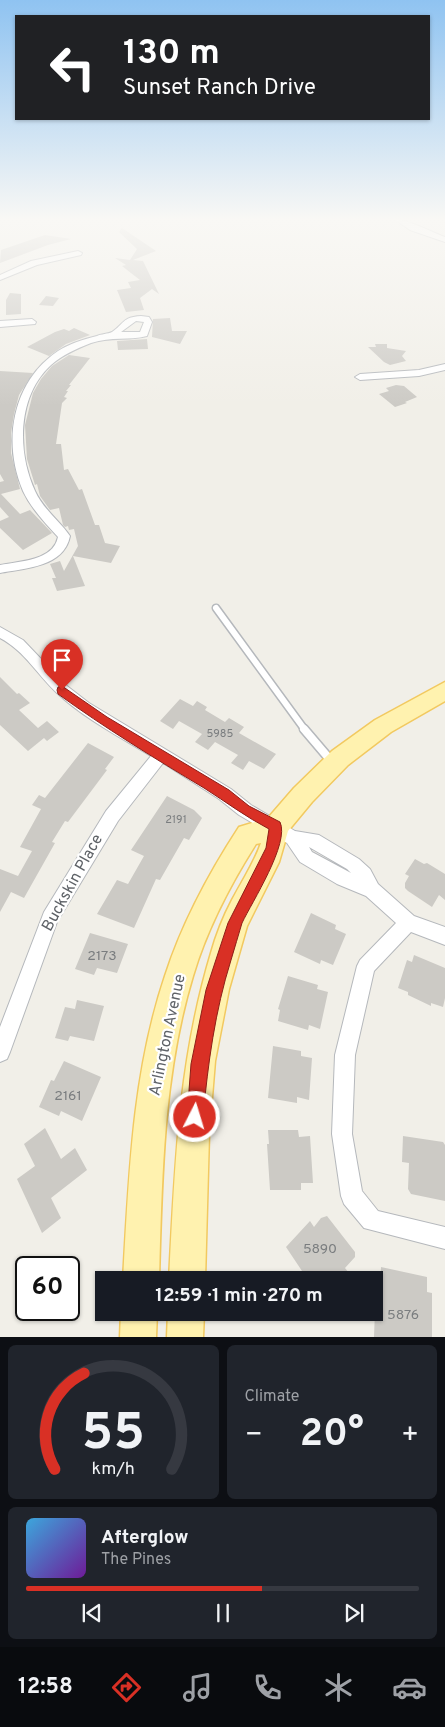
<!DOCTYPE html>
<html lang="en">
<head>
<meta charset="utf-8">
<style>
	:root { --surface:#171b24; --page:#20242c; --text:#f1f3f6; --muted:#9ea1a6; --line:#363941; --accent:#d93025 }
	body { margin:0; font-family:Overpass,sans-serif; background:var(--page); color:var(--text); height:100vh; display:flex; flex-direction:column; font-size:19px; white-space:nowrap }
	* { box-sizing:border-box; margin:0 }
	p { font-size:16px; color:var(--muted) }
	.icon { flex:none; width:28px; height:28px; fill:none; stroke:currentColor; stroke-width:2; stroke-linecap:round; stroke-linejoin:round }
	.map { position:relative; height:1337px; overflow:hidden }
	.details { display:flex; flex-direction:column; gap:8px; padding:8px; background:#0d0f14; flex:1 }
	.details>* { flex:none }
	.top-card { position:absolute; left:15px; top:15px; width:415px; height:105px; border-radius:0px; box-shadow:0 1px 4px #0004; background:#202124; color:#fff; overflow:hidden }
	.speed { position:absolute; left:15px; top:1256px; display:flex; gap:10px; font-size:25px; font-weight:700; text-align:center }
	.speed>* { display:grid; place-content:center; width:65px; height:65px; border-radius:50%; background:var(--surface); box-shadow:0 1px 4px #0004; line-height:1 }
	.speed .limit { border:2px solid #111; border-radius:8px; background:#fff; color:#111 }
	.pin { position:absolute; display:grid; place-items:center; width:42px; height:42px; color:#fff; margin:-51px -21px; border-radius:50% 50% 50% 0; rotate:-45deg; box-shadow:0 0 5px #0007 }
	.pin .icon { rotate:45deg }
	.me { position:absolute; width:55px; margin:-28px; rotate:5deg; stroke-linejoin:round; filter:drop-shadow(0 0 4px #0008) }
	.turn { display:flex; align-items:center; gap:18px; height:105px; padding:0 25px; font-size:22px }
	.turn .icon { width:65px; height:65px; stroke-width:2.5 }
	.turn b { display:block; font-size:35px; line-height:42px }
	.big { font-size:38px; font-weight:700; line-height:1.1 }
	.details .widget { flex:1; display:flex; flex-direction:column; justify-content:center; gap:8px; min-width:0; padding:0 18px; border-radius:8px; background:var(--page) }
	.details .dial { align-items:center; gap:0 }
	.dial svg { height:130px; overflow:visible; fill:none; stroke:var(--line); stroke-width:7; stroke-linecap:round; text-anchor:middle }
	.dial text { fill:var(--text); stroke:none }
	.song { display:flex; align-items:center; gap:15px }
	.cover { width:60px; height:60px; border-radius:8px; background:linear-gradient(135deg,hsl(200 70% 55%),hsl(280 70% 35%)) }
	.played { height:5px; border-radius:2px; background:linear-gradient(90deg,var(--accent) 60%,var(--line) 60%) }
	.keys { display:flex; justify-content:space-around; direction:ltr }
	.heat { display:flex; justify-content:space-between; align-items:center; font-size:28px; direction:ltr }
	.details .tiles { flex:1; display:grid; gap:8px; grid-template-columns:1fr 1fr }
	.widget:last-child { grid-column:span 2 }
	.trip { position:absolute; left:95px; top:1271px; width:288px; height:50px; border-radius:0px; background:var(--surface); box-shadow:0 1px 4px #0004; font-weight:700; line-height:50px; text-align:center }
	.dock { display:flex; height:80px; justify-content:space-around; align-items:center; background:#090b0e; color:var(--muted) }
	.dock .icon { width:35px; height:35px }
	.dock .selected { color:var(--accent) }
	.dock b { font-size:22px; color:var(--text) }
	.map>svg:first-child { display:block }
	.building { fill:#cccac5 }
	.lines { fill:none; stroke-linecap:round; stroke-linejoin:round }
	.service-far1-casing { stroke:#b5b8bc; stroke-width:9 }
	.service-casing { stroke:#b5b8bc; stroke-width:11 }
	.minor-casing { stroke:#b5b8bc; stroke-width:2 }
	.primary-casing { stroke:#f2c960; stroke-width:3 }
	.service-far1 { stroke:#fff; stroke-width:6 }
	.service { stroke:#fff; stroke-width:8 }
	.minor { fill:#fff; fill-rule:evenodd }
	.primary { fill:#fff2af; fill-rule:evenodd }
	.route { fill:#d93025; stroke:#8d1f18 }
	.labels { text-anchor:middle; dominant-baseline:central; stroke-width:4.5; stroke-linejoin:round; paint-order:stroke }
	.number-label { font-size:11px; fill:#7a7d7f }
	.near-number-label { font-size:14px; fill:#7a7d7f }
	.near-street-label { font-size:16px; fill:#5f6368; stroke:#fff }
</style>
</head>
<body>
<div class="map">
<svg width="445" height="1337" viewBox="0 0 445 1337">
	<rect width="100%" height="100%" fill="#f1efe8"/>
	<path class="building" d="M122 228 156 251 133 260 143 261 159 294 152 289 140 298 144 310 126 312 117 290 131 288 128 282 140 280 122 266 126 265 115 258 130 260 137 249 119 232Z
		M45 235 71 239 48 245 0 263 1 250Z
		M10 293 21 294V314L6 315V300Z
		M46 296 59 298 53 306 39 305Z
		M170 318 172 331H187L180 344 152 337 153 319Z
		M74 328 90 335 66 344 49 356 27 347 55 332 64 329 69 331Z
		M147 339 148 349 118 350 117 341Z
		M375 344H387V348L406 351 402 356 406 361 390 365 384 362 368 347H376Z
		M69 355 90 358 69 385H71L66 391H68L64 397 67 398 62 403 56 444H61L64 470 68 469 79 490 82 489 95 525H99L105 543 120 546 111 563 73 556 85 586 57 591 52 578H56L50 564 60 561 64 571 78 546 74 529 69 530 68 526 65 527 63 525 59 508 50 510 40 496 37 484 35 485 27 459 25 425 33 393 41 379 52 366Z
		M0 371 33 373 19 395 14 414 11 433V453L20 489 1 494 20 514 30 510 52 533 23 550 0 528V521L9 517 0 507V482L4 481 0 474Z
		M396 385 404 386 417 397 405 402 407 403 395 407 379 394 389 391 386 388Z
		M0 677 17 694 19 693 30 703 19 710 38 728 47 721 59 732 47 741 44 738 28 751 0 725Z
		M180 699 193 706 197 701 207 707 205 710 225 722 229 718 244 727 239 733 276 754 264 769 249 761 243 770 231 763 238 755 215 742 208 750 195 742 202 734 179 721 173 729 160 721Z
		M88 743 114 757 105 769 107 770 68 822 65 821 52 842 55 843 24 898 11 892 0 912V869L18 876 32 851 20 847 41 809 32 805 39 795 45 798Z
		M167 796 194 810 202 818 189 840 184 838 160 880 156 879 134 928 97 914 117 880 128 884 144 856 131 850Z
		M415 859 424 864 427 863 445 874V900L439 895 432 907 408 891 405 888V883L409 876 405 874Z
		M311 913 336 925 335 929 346 934 333 965 321 960 320 964 294 952Z
		M90 933 128 944 117 973 97 968 94 975 75 969Z
		M414 955 445 968V998L443 1007 431 1003V1006L408 995V992L398 988 407 960 412 962Z
		M288 976 318 985 317 989 328 992 320 1029 309 1025 308 1030 278 1021 280 1010 278 1009Z
		M77 1000 104 1006 94 1041 70 1036 68 1041 55 1038 65 1007 75 1009Z
		M273 1046 301 1051V1056L312 1058 309 1100 297 1097V1103L268 1098Z
		M64 1061 101 1077 82 1121 61 1111 59 1116 39 1107 51 1080 54 1081Z
		M45 1128 61 1159 75 1148 87 1170 51 1198 61 1218 42 1233 17 1179 35 1166 24 1144Z
		M268 1130H298L299 1137 310 1136 313 1183H301V1190H270L267 1144H269Z
		M403 1136 443 1142 445 1145V1201L411 1194 408 1189 409 1163 402 1162Z
		M327 1216 355 1252V1257L345 1268 349 1273 342 1280H308L286 1247 310 1221 314 1227 321 1218Z
		M381 1267 427 1277V1292L432 1293V1337H374L376 1283 380 1284Z"/>
	<g class="lines">
		<g class="service-far1-casing">
			<path id="service-far1" d="M216 608 305 730"/>
		</g>
		<g class="service-casing">
			<path id="service" d="M304 729 333 763"/>
		</g>
		<g class="minor-casing">
			<path id="minor" d="M394 219C407 219 431 232 445 237V242L410 230Z
				M78 251 82 253 81 255 37 265 0 280V275L31 261Z
				M141 316 149 317 152 322 147 336C128 341 112 336 91 343 76 349 62 355 51 365 17 396 17 452 35 491 43 509 59 520 70 536 64 567 26 568 0 573V565C20 561 53 561 58 537 45 523 31 508 23 491 2 442 12 382 58 351 69 344 84 339 97 336 101 334 108 334 112 332 124 324 122 317 141 316ZM136 321 144 322 140 332H121Z
				M32 319 36 322 35 324 0 327V321Z
				M445 364V370L419 376 360 380 355 377 360 374 419 370Z
				M0 627 23 640 67 686 89 703 231 789 251 805 295 831 319 835 359 859 370 869 378 884 414 916 445 927V945L411 932 374 971 355 1055 352 1134 362 1191 378 1211 445 1227V1249L364 1228 344 1204 341 1196 332 1134 335 1055 357 966 360 960 396 923 366 896 337 884 300 862 287 843 239 815 219 799 163 763 118 821 57 922 10 1052 7 1059 0 1062V1027L44 912 106 811 151 756C120 737 85 719 58 694 38 676 25 651 0 638ZM309 847 347 869 351 873 312 852Z"/>
		</g>
		<g class="primary-casing">
			<path id="primary" d="M445 682V701L391 732 348 765 312 802 288 831 279 862 247 926 229 989 215 1061 209 1134 205 1280H169C175 1167 178 1063 211 953 216 935 223 917 232 900 242 881 254 863 261 843L256 844C230 885 207 929 193 976 163 1075 162 1178 159 1280H123C129 1178 132 1074 165 976 182 923 209 873 239 827L268 818 294 788 332 751 375 720Z
				M121 1312H157L156 1337H120Z
				M168 1312H204L203 1337H167Z"/>
		</g>
		<use href="#service-far1" class="service-far1"/>
		<use href="#service" class="service"/>
		<use href="#minor" class="minor"/>
		<use href="#primary" class="primary"/>
	</g>
	<linearGradient id="sky" x2="0" y2="1"><stop stop-color="#8fc3f1"/><stop offset="0.54" stop-color="#f9f8f5"/><stop offset="1" stop-color="#f9f8f5" stop-opacity="0"/></linearGradient>
	<rect width="445" height="406" fill="url(#sky)"/>
	<path class="route" d="M62 686 107 717 229 790 249 806 280 822C290 843 252 902 242 923 238 935 235 948 231 960 215 1011 208 1063 203 1117L201 1123 195 1125 189 1123 187 1117 191 1064 206 990 228 923 266 848 269 829C246 817 226 802 204 788 154 758 105 728 58 694L57 690 58 687Z"/>
	<g class="labels">
		<g class="number-label">
			<text x="220" y="734">5985</text>
			<text x="176" y="820">2191</text>
		</g>
		<g class="near-number-label">
			<text x="102" y="956">2173</text>
			<text x="68" y="1096">2161</text>
			<text x="320" y="1249">5890</text>
			<text x="403" y="1315">5876</text>
		</g>
		<g class="near-street-label">
			<text transform="translate(73 883) rotate(-61)">Buckskin Place</text>
			<text transform="translate(168 1035) rotate(-78)">Arlington Avenue</text>
		</g>
	</g>
</svg>
<div class="speed"><div class="limit">60</div></div>
<div class="pin" style="left:62px;top:690px;background:#d93025"><svg class="icon" aria-label="arrive" viewBox="0 0 24 24"><path d="M6 21V4h12l-3 4 3 4H6"/></svg></div>
<svg class="me" style="left:195px;top:1117px" viewBox="-20 -20 40 40"><circle r="17" fill="#d93025" stroke="#fff" stroke-width="3"/><path d="M0-11L8 9 0 5-8 9z" fill="#fff"/></svg>
<div class="trip">12:59 · 1 min · 270 m</div>
<div class="top-card">
<div class="turn"><svg class="icon" aria-label="left" viewBox="0 0 24 24"><path d="M17 20v-9H6M10 6l-5 5 5 5"/></svg><div><b>130 m</b>Sunset Ranch Drive</div></div>
</div>
</div>
<section class="details">
<div class="tiles">
<div class="widget dial"><svg viewBox="0 0 100 80">
<path d="M14 69A42 42 0 1 1 86 69"/>
<path d="M14 69A42 42 0 0 1 32 10" stroke="#d93025"/>
<text x="50" y="56" font-size="32" font-weight="700">55</text>
<text x="50" y="72" font-size="11">km/h</text>
</svg></div>
<div class="widget"><p>Climate</p>
<div class="heat"><a>−</a><b class="big">20°</b><a>+</a></div>
</div>
<div class="widget">
<div class="song"><i class="cover"></i><div><b>Afterglow</b><p>The Pines</p></div></div>
<div class="played"></div>
<div class="keys"><svg class="icon" aria-label="previous" viewBox="0 0 24 24"><path d="M18 5L8 12l10 7zM5 5v14"/></svg><svg class="icon" aria-label="pause" viewBox="0 0 24 24"><path d="M8 5v14M16 5v14"/></svg><svg class="icon" aria-label="next" viewBox="0 0 24 24"><path d="M6 5l10 7-10 7zM19 5v14"/></svg></div>
</div>
</div>
</section>
<nav class="dock">
<b>12:58</b>
<svg class="icon selected" aria-label="directions" viewBox="0 0 24 24"><path d="M12 3l9 9-9 9-9-9zM9 14v-3h6M13 9l2 2-2 2"/></svg>
<svg class="icon" aria-label="music" viewBox="0 0 24 24"><path d="M9 18V5l10-2v13"/><circle cx="6" cy="18" r="3"/><circle cx="16" cy="16" r="3"/></svg>
<svg class="icon" aria-label="phone" viewBox="0 0 24 24"><path d="M5 4h4l2 5-3 2q2 4 5 5l2-3 5 2v4C11 20 4 13 5 4z"/></svg>
<svg class="icon" aria-label="climate" viewBox="0 0 24 24"><path d="M12 3v18M4 7l16 10M4 17L20 7"/></svg>
<svg class="icon" aria-label="car" viewBox="0 0 24 24"><path d="M5 17H2v-5l4-1 3-4h7l3 4 3 1v5h-3M9 17h6M6 11h13"/><circle cx="7" cy="17" r="2"/><circle cx="17" cy="17" r="2"/></svg>
</nav>
</body>
</html>
